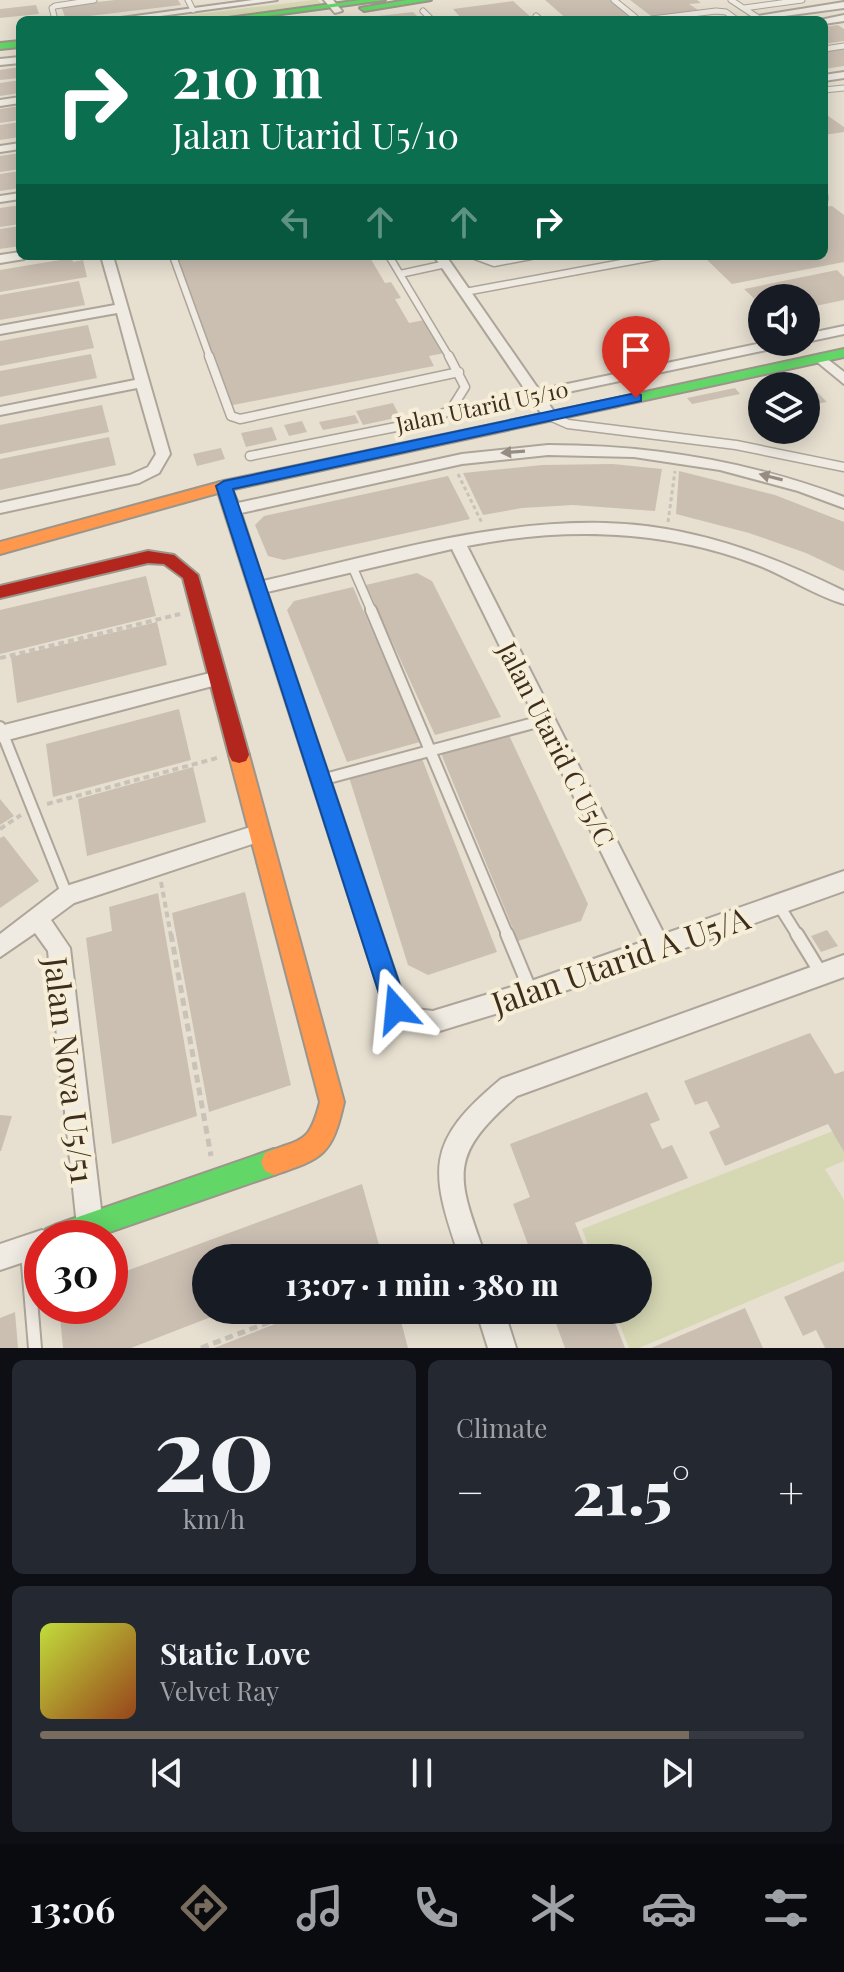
<!DOCTYPE html>
<html lang="en">
<head>
<meta charset="utf-8">
<style>
	:root { --surface:#171b24; --page:#242831; --text:#f1f3f6; --muted:#9ea1a6; --line:#363941; --accent:#786c5e }
	body { margin:0; font-family:"Playfair Display",serif; background:var(--page); color:var(--text); height:100vh; display:flex; flex-direction:column; font-size:30px; white-space:nowrap }
	* { box-sizing:border-box; margin:0 }
	p { font-size:26px; color:var(--muted) }
	.icon { flex:none; width:44px; height:44px; fill:none; stroke:currentColor; stroke-width:2; stroke-linecap:round; stroke-linejoin:round }
	.map { position:relative; height:1348px; overflow:hidden }
	.side { display:flex; flex-direction:column; gap:12px; padding:12px; background:#0d0f14; flex:1 }
	.side>* { flex:none }
	.guide { position:absolute; left:16px; top:16px; width:812px; height:244px; border-radius:12px; box-shadow:0 4px 20px #0003; background:#0b6e4f; color:#fff; overflow:hidden }
	.tools { position:absolute; left:748px; top:284px; display:grid; gap:16px }
	.tools a { display:grid; place-items:center; width:72px; height:72px; border-radius:50%; background:var(--surface); box-shadow:0 4px 20px #0003; font-size:40px }
	.speed { position:absolute; left:24px; top:1220px; display:flex; gap:16px; font-size:40px; font-weight:700; text-align:center }
	.speed>* { display:grid; place-content:center; width:104px; height:104px; border-radius:50%; background:var(--surface); box-shadow:0 4px 20px #0003; line-height:1 }
	.speed .limit { border:12px solid #d22; background:#fff; color:#111 }
	.pin { position:absolute; display:grid; place-items:center; width:68px; height:68px; color:#fff; margin:-82px -34px; border-radius:50% 50% 50% 0; rotate:-45deg; box-shadow:0 0 8px #0007 }
	.pin .icon { rotate:45deg }
	.me { position:absolute; width:88px; margin:-44px; rotate:342deg; stroke-linejoin:round; filter:drop-shadow(0 0 6px #0008) }
	.turn { display:flex; align-items:center; gap:28px; height:168px; padding:0 24px; font-size:36px }
	.turn .icon { width:104px; height:104px; stroke-width:2.5 }
	.turn b { display:block; font-size:56px; line-height:68px }
	.lanes { display:flex; align-items:center; height:76px; padding:0 24px; background:#0003; justify-content:center; gap:40px; direction:ltr }
	.lanes .off { opacity:.35 }
	.big { font-size:60px; font-weight:800; line-height:1.1 }
	.side .card { flex:1; display:flex; flex-direction:column; justify-content:center; gap:12px; min-width:0; padding:0 28px; border-radius:12px; background:var(--page) }
	.side .dial { align-items:center; gap:0 }
	.dial b { font-size:104px; line-height:1 }
	.song { display:flex; align-items:center; gap:24px }
	.cover { width:96px; height:96px; border-radius:12px; background:linear-gradient(135deg,hsl(70 70% 55%),hsl(20 70% 35%)) }
	.played { height:8px; border-radius:4px; background:linear-gradient(90deg,var(--accent) 85%,var(--line) 85%) }
	.keys { display:flex; justify-content:space-around; direction:ltr }
	.heat { display:flex; justify-content:space-between; align-items:center; font-size:44px; direction:ltr }
	.side .tiles { flex:1; display:grid; gap:12px; grid-template-columns:1fr 1fr }
	.card:last-child { grid-column:span 2 }
	.trip { position:absolute; left:192px; top:1244px; width:460px; height:80px; border-radius:40px; background:var(--surface); box-shadow:0 4px 20px #0003; font-weight:800; line-height:80px; text-align:center }
	.tab-bar { display:flex; height:128px; justify-content:space-around; align-items:center; background:#090b0e; color:var(--muted) }
	.tab-bar .icon { width:56px; height:56px }
	.tab-bar .on { color:var(--accent) }
	.tab-bar b { font-size:36px; color:var(--text) }
	.map>svg:first-child { display:block }
	.green { fill:#d6d7b3 }
	.building { fill:#cbbfb2 }
	.lines { fill:none; stroke-linecap:round; stroke-linejoin:round }
	.lane-far4-casing { stroke:#ada599; stroke-width:7 }
	.lane-far3-casing { stroke:#ada599; stroke-width:9 }
	.lane-far2-casing { stroke:#ada599; stroke-width:11 }
	.lane-far1-casing { stroke:#ada599; stroke-width:14 }
	.lane-casing { stroke:#ada599; stroke-width:16 }
	.street-casing { stroke:#ada599; stroke-width:4 }
	.fast-casing { stroke:#9c958a; stroke-width:4 }
	.slow-casing { stroke:#9c958a; stroke-width:4 }
	.jam-casing { stroke:#9c958a; stroke-width:4 }
	.path-far2 { stroke:#c8c2b9; stroke-width:3; stroke-dasharray:4 3; stroke-linecap:butt }
	.path-far1 { stroke:#c8c2b9; stroke-width:4; stroke-dasharray:6 4; stroke-linecap:butt }
	.path { stroke:#c8c2b9; stroke-width:5; stroke-dasharray:8 5; stroke-linecap:butt }
	.lane-far4 { stroke:#efebe3; stroke-width:5 }
	.lane-far3 { stroke:#efebe3; stroke-width:6 }
	.lane-far2 { stroke:#efebe3; stroke-width:8 }
	.lane-far1 { stroke:#efebe3; stroke-width:10 }
	.lane { stroke:#efebe3; stroke-width:12 }
	.street { fill:#efebe3; fill-rule:evenodd }
	.fast { fill:#63d668; fill-rule:evenodd }
	.slow { fill:#ff974d; fill-rule:evenodd }
	.jam { fill:#b3261e; fill-rule:evenodd }
	.oneway { fill:#968c82 }
	.route { fill:#1a73e8; stroke:#114b97; stroke-width:2 }
	.labels { text-anchor:middle; dominant-baseline:central; stroke-width:8; stroke-linejoin:round; paint-order:stroke }
	.far-street-label { font-size:22px; fill:#3d2e20; stroke:#f7eed8 }
	.street-label { font-size:26px; fill:#3d2e20; stroke:#f7eed8 }
	.near-street-label { font-size:32px; fill:#3d2e20; stroke:#f7eed8 }
</style>
</head>
<body>
<div class="map">
<svg width="844" height="1348" viewBox="0 0 844 1348">
	<rect width="100%" height="100%" fill="#e7e0d1"/>
	<path class="green" d="M313 0H318L322 5 199 20H150Z
		M833 1131 844 1152V1161L825 1169 844 1200V1261L639 1348H629L614 1310H638V1258H610L608 1255 593 1258 582 1229Z"/>
	<path class="building" d="M115 0H178L181 5 73 18 65 17 61 6Z
		M545 0H610L631 17 568 20Z
		M630 0H697L701 3 689 4 698 10 651 16Z
		M513 1 534 20H463L453 9Z
		M36 5 39 14 0 18V9Z
		M413 12 421 20H361V18Z
		M838 25 844 29V41L824 44V27Z
		M844 48V66L824 69V51Z
		M20 67V78L0 80V70Z
		M20 80V93L0 96V83Z
		M20 106V120L0 123V109Z
		M824 113 844 127V132L824 135Z
		M20 122V137L0 140V125Z
		M20 153V169L0 172V156Z
		M20 171V188L0 191V174Z
		M20 205V224L0 227V208Z
		M832 206 844 215V262L732 284 704 257 824 256V207Z
		M20 226V246L0 249V229Z
		M175 256H369L385 283 391 282 401 298 395 299 409 323 424 320 445 353 429 356 434 366 228 406Z
		M72 258 73 262 83 260 87 277 0 292V270Z
		M837 270 844 277V300L806 308V298H762V306L744 289Z
		M79 281 85 305 0 320V295Z
		M88 325 94 348 0 366V341Z
		M91 354 97 378 0 397V371Z
		M735 388 740 394 692 404 687 398Z
		M813 388 827 402 811 405 806 400V390Z
		M393 403 400 417 363 425 356 411Z
		M102 405 109 432 0 454V425Z
		M355 415 359 423 323 430 319 422Z
		M302 421 307 432 289 436 284 425Z
		M272 427 277 440 246 447 241 433Z
		M109 437 116 465 0 490V459Z
		M221 448 225 459 197 466 193 454Z
		M613 464 662 469 655 511 573 505 522 508 483 515 463 473 542 465Z
		M679 471 775 495 844 522V571L806 553 749 533 676 514Z
		M448 476 470 519 284 560 268 556 255 525 264 516Z
		M417 573 432 581 501 717 435 735 366 585Z
		M146 576 156 616 0 654V610Z
		M353 587 420 742 347 762 287 610 294 601Z
		M157 622 167 665 17 703 11 657Z
		M179 709 191 760 53 797 46 744Z
		M508 733 588 904 581 921 518 941 440 751Z
		M421 756 497 952 428 975 408 965 349 777Z
		M193 767 206 822 87 856 78 799Z
		M0 799 14 816 0 825Z
		M4 836 39 881 0 908V838Z
		M245 892 291 1085 209 1112 172 913Z
		M158 893 197 1116 112 1144 86 938 112 931 109 907Z
		M827 930 838 946 821 952 811 936Z
		M810 1033 835 1074 844 1071V1152L828 1124 725 1166 709 1132 720 1127 707 1101 695 1105 684 1081Z
		M647 1092 660 1120 650 1124 662 1149 672 1145 688 1178 575 1223 589 1258H533L513 1204 530 1197 510 1144Z
		M0 1115 12 1116 1 1151H0Z
		M362 1184 381 1252 365 1258H206V1310H229L131 1348H63L59 1306H110V1277Z
		M844 1271V1348H825L816 1330 803 1336 784 1297Z
		M745 1308 763 1348H651Z
		M310 1310H398L408 1348H214Z
		M551 1310H610L625 1348H565Z
		M15 1312 18 1348H0V1318Z"/>
	<g class="lines">
		<g class="lane-far4-casing">
			<path id="lane-far4" d="M188 0 193 10
				M614 0 635 17 634 20
				M731 0 757 17
				M744 8 802 0
				M423 11 432 20
				M536 16 541 20
				M652 19 716 11 726 12 737 20
				M55 20 52 8 55 6 94 0
				M824 49 844 46
				M824 90 844 88"/>
		</g>
		<g class="lane-far3-casing">
			<path id="lane-far3" d="M824 196V200
				M173 256 210 358
				M389 256 450 358
				M475 256 494 263 531 256
				M400 274 446 264
				M465 292 659 256"/>
		</g>
		<g class="lane-far2-casing">
			<path id="lane-far2" d="M209 356 231 416 240 419 459 372
				M550 416 568 424 736 445 844 467
				M250 456 416 423 450 411 465 387 449 356
				M353 568 372 612"/>
		</g>
		<g class="lane-far1-casing">
			<path id="lane-far1" d="M371 610 508 936
				M0 727 67 895
				M321 780 545 720
				M778 904 798 936"/>
		</g>
		<g class="lane-casing">
			<path id="lane" d="M507 934 531 992
				M797 934 822 975
				M27 1252 35 1348"/>
		</g>
		<g class="street-casing">
			<path id="street" d="M253 0H277L131 20H106Z
				M324 0H333L342 11 335 13Z
				M844 2V8L755 20H733Z
				M844 15V21L824 24V20H820Z
				M20 57V63L0 65V59Z
				M844 72V78L824 81V75Z
				M20 97V103L0 106V100Z
				M20 143V149L0 152V146Z
				M20 193V199L0 202V196Z
				M20 252V256H26L24 259 0 263V255Z
				M101 256H113L170 454 159 473 139 483 0 513V503L130 475 148 467 156 454 137 388 0 415V407L135 380 117 313 0 334V326L115 305Z
				M434 256H446L539 390 766 342H792L785 346 544 397 557 416 550 420 545 419Z
				M844 326V334L806 342V334Z
				M821 354 844 372V384L816 361 814 358Z
				M548 445C651 445 748 461 844 497V508L798 491 720 470 634 457 548 455 462 464 241 513 263 581C376 555 489 520 605 523 690 525 769 554 844 591V604C813 595 785 575 755 564 663 529 562 527 467 546L664 934 844 871V891L531 1003 433 1033 403 1028 388 1017 385 1009 216 486 219 482H229L238 503 462 454ZM452 549 645 941 531 981 433 1011 415 1009 405 1002 267 592Z
				M218 671 224 673 227 678 224 683 0 742V726Z
				M260 824 267 827 270 833 267 839 74 903 51 920 70 948 103 1226 99 1235 92 1238 81 1235 77 1226 48 951 35 933 0 957V934L60 888Z
				M844 955V977L517 1096C446 1157 457 1176 486 1258H460C429 1169 425 1142 501 1079Z
				M42 1230 51 1234 53 1238H42V1256L0 1270V1244Z
				M476 1310H504L516 1348H488Z"/>
		</g>
		<g class="fast-casing">
			<path id="fast" d="M361 0H385L238 20H213Z
				M407 0H431L364 11 360 8Z
				M20 41V47L0 49V43Z
				M844 349V357L613 407 606 403 613 399Z
				M274 1149 283 1153 287 1162 283 1171 274 1175 92 1238H42L46 1229 55 1225Z"/>
		</g>
		<g class="slow-casing">
			<path id="slow" d="M613 399 618 400V406L225 491 0 554V542L224 481Z
				M239 747 246 749 249 755 344 1102C332 1155 324 1158 274 1175L265 1171 261 1162 265 1153C302 1138 309 1145 320 1102L229 755 232 749Z"/>
		</g>
		<g class="jam-casing">
			<path id="jam" d="M148 551 174 555 198 575 249 755 246 761 239 763 232 761 229 755 183 578 164 564 148 563 0 598V586Z"/>
		</g>
		<path class="path-far2" d="M458 474 482 523
			M668 522 675 471"/>
		<path class="path-far1" d="M0 658 180 614
			M47 804 217 758
			M0 829 21 815
			M161 882 171 936"/>
		<path class="path" d="M171 934 211 1156
			M201 1348 301 1310"/>
		<use href="#lane-far4" class="lane-far4"/>
		<use href="#lane-far3" class="lane-far3"/>
		<use href="#lane-far2" class="lane-far2"/>
		<use href="#lane-far1" class="lane-far1"/>
		<use href="#lane" class="lane"/>
		<use href="#street" class="street"/>
		<use href="#fast" class="fast"/>
		<use href="#slow" class="slow"/>
		<use href="#jam" class="jam"/>
	</g>
	<defs><path id="oneway-solid" d="M-6-.8H1V-3.2L6.5 0L1 3.2V.8H-6Z" transform="scale(2)"/></defs>
	<g class="oneway">
		<use href="#oneway-solid" transform="translate(513 452) rotate(176)"/>
		<use href="#oneway-solid" transform="translate(771 477) rotate(-166)"/>
	</g>
	<path class="route" d="M636 393 641 395V401L233 489 408 1009 404 1017 396 1021 388 1017 384 1009 216 486 224 481Z"/>
	<g class="labels">
		<g class="far-street-label">
			<text transform="translate(482 406) rotate(-12)">Jalan Utarid U5/10</text>
		</g>
		<g class="street-label">
			<text transform="translate(557 744) rotate(63)">Jalan Utarid C U5/C</text>
		</g>
		<g class="near-street-label">
			<text transform="translate(620 959) rotate(-19)">Jalan Utarid A U5/A</text>
			<text transform="translate(71 1070) rotate(83)">Jalan Nova U5/51</text>
		</g>
	</g>
</svg>
<div class="tools">
<a><svg class="icon" aria-label="sound" viewBox="0 0 24 24"><path d="M4 9h4l5-4v14l-5-4H4zM17 9q2 3 0 6"/></svg></a>
<a><svg class="icon" aria-label="layers" viewBox="0 0 24 24"><path d="M12 4l9 5-9 5-9-5zM3 14l9 5 9-5"/></svg></a>
</div>
<div class="speed"><div class="limit">30</div></div>
<div class="pin" style="left:636px;top:398px;background:#d93025"><svg class="icon" aria-label="arrive" viewBox="0 0 24 24"><path d="M6 21V4h12l-3 4 3 4H6"/></svg></div>
<svg class="me" style="left:396px;top:1009px" viewBox="-20 -20 40 40"><path d="M0-17L14 15 0 8-14 15z" fill="#1a73e8" stroke="#fff" stroke-width="4"/></svg>
<div class="trip">13:07 · 1 min · 380 m</div>
<div class="guide">
<div class="turn"><svg class="icon" aria-label="right" viewBox="0 0 24 24"><path d="M7 20v-9h11M14 6l5 5-5 5"/></svg><div><b>210 m</b>Jalan Utarid U5/10</div></div>
<div class="lanes"><svg class="icon off" aria-label="left" viewBox="0 0 24 24"><path d="M17 20v-9H6M10 6l-5 5 5 5"/></svg><svg class="icon off" aria-label="ahead" viewBox="0 0 24 24"><path d="M12 20V5M6 11l6-6 6 6"/></svg><svg class="icon off" aria-label="ahead" viewBox="0 0 24 24"><path d="M12 20V5M6 11l6-6 6 6"/></svg><svg class="icon" aria-label="right" viewBox="0 0 24 24"><path d="M7 20v-9h11M14 6l5 5-5 5"/></svg></div>
</div>
</div>
<section class="side">
<div class="tiles">
<div class="card dial"><b>20</b><p>km/h</p></div>
<div class="card"><p>Climate</p>
<div class="heat"><a>−</a><b class="big">21.5°</b><a>+</a></div>
</div>
<div class="card">
<div class="song"><i class="cover"></i><div><b>Static Love</b><p>Velvet Ray</p></div></div>
<div class="played"></div>
<div class="keys"><svg class="icon" aria-label="previous" viewBox="0 0 24 24"><path d="M18 5L8 12l10 7zM5 5v14"/></svg><svg class="icon" aria-label="pause" viewBox="0 0 24 24"><path d="M8 5v14M16 5v14"/></svg><svg class="icon" aria-label="next" viewBox="0 0 24 24"><path d="M6 5l10 7-10 7zM19 5v14"/></svg></div>
</div>
</div>
</section>
<nav class="tab-bar">
<b>13:06</b>
<svg class="icon on" aria-label="directions" viewBox="0 0 24 24"><path d="M12 3l9 9-9 9-9-9zM9 14v-3h6M13 9l2 2-2 2"/></svg>
<svg class="icon" aria-label="music" viewBox="0 0 24 24"><path d="M9 18V5l10-2v13"/><circle cx="6" cy="18" r="3"/><circle cx="16" cy="16" r="3"/></svg>
<svg class="icon" aria-label="phone" viewBox="0 0 24 24"><path d="M5 4h4l2 5-3 2q2 4 5 5l2-3 5 2v4C11 20 4 13 5 4z"/></svg>
<svg class="icon" aria-label="climate" viewBox="0 0 24 24"><path d="M12 3v18M4 7l16 10M4 17L20 7"/></svg>
<svg class="icon" aria-label="car" viewBox="0 0 24 24"><path d="M5 17H2v-5l4-1 3-4h7l3 4 3 1v5h-3M9 17h6M6 11h13"/><circle cx="7" cy="17" r="2"/><circle cx="17" cy="17" r="2"/></svg>
<svg class="icon" aria-label="filters" viewBox="0 0 24 24"><path d="M4 7h16M4 17h16"/><circle cx="9" cy="7" r="2"/><circle cx="15" cy="17" r="2"/></svg>
</nav>
</body>
</html>
